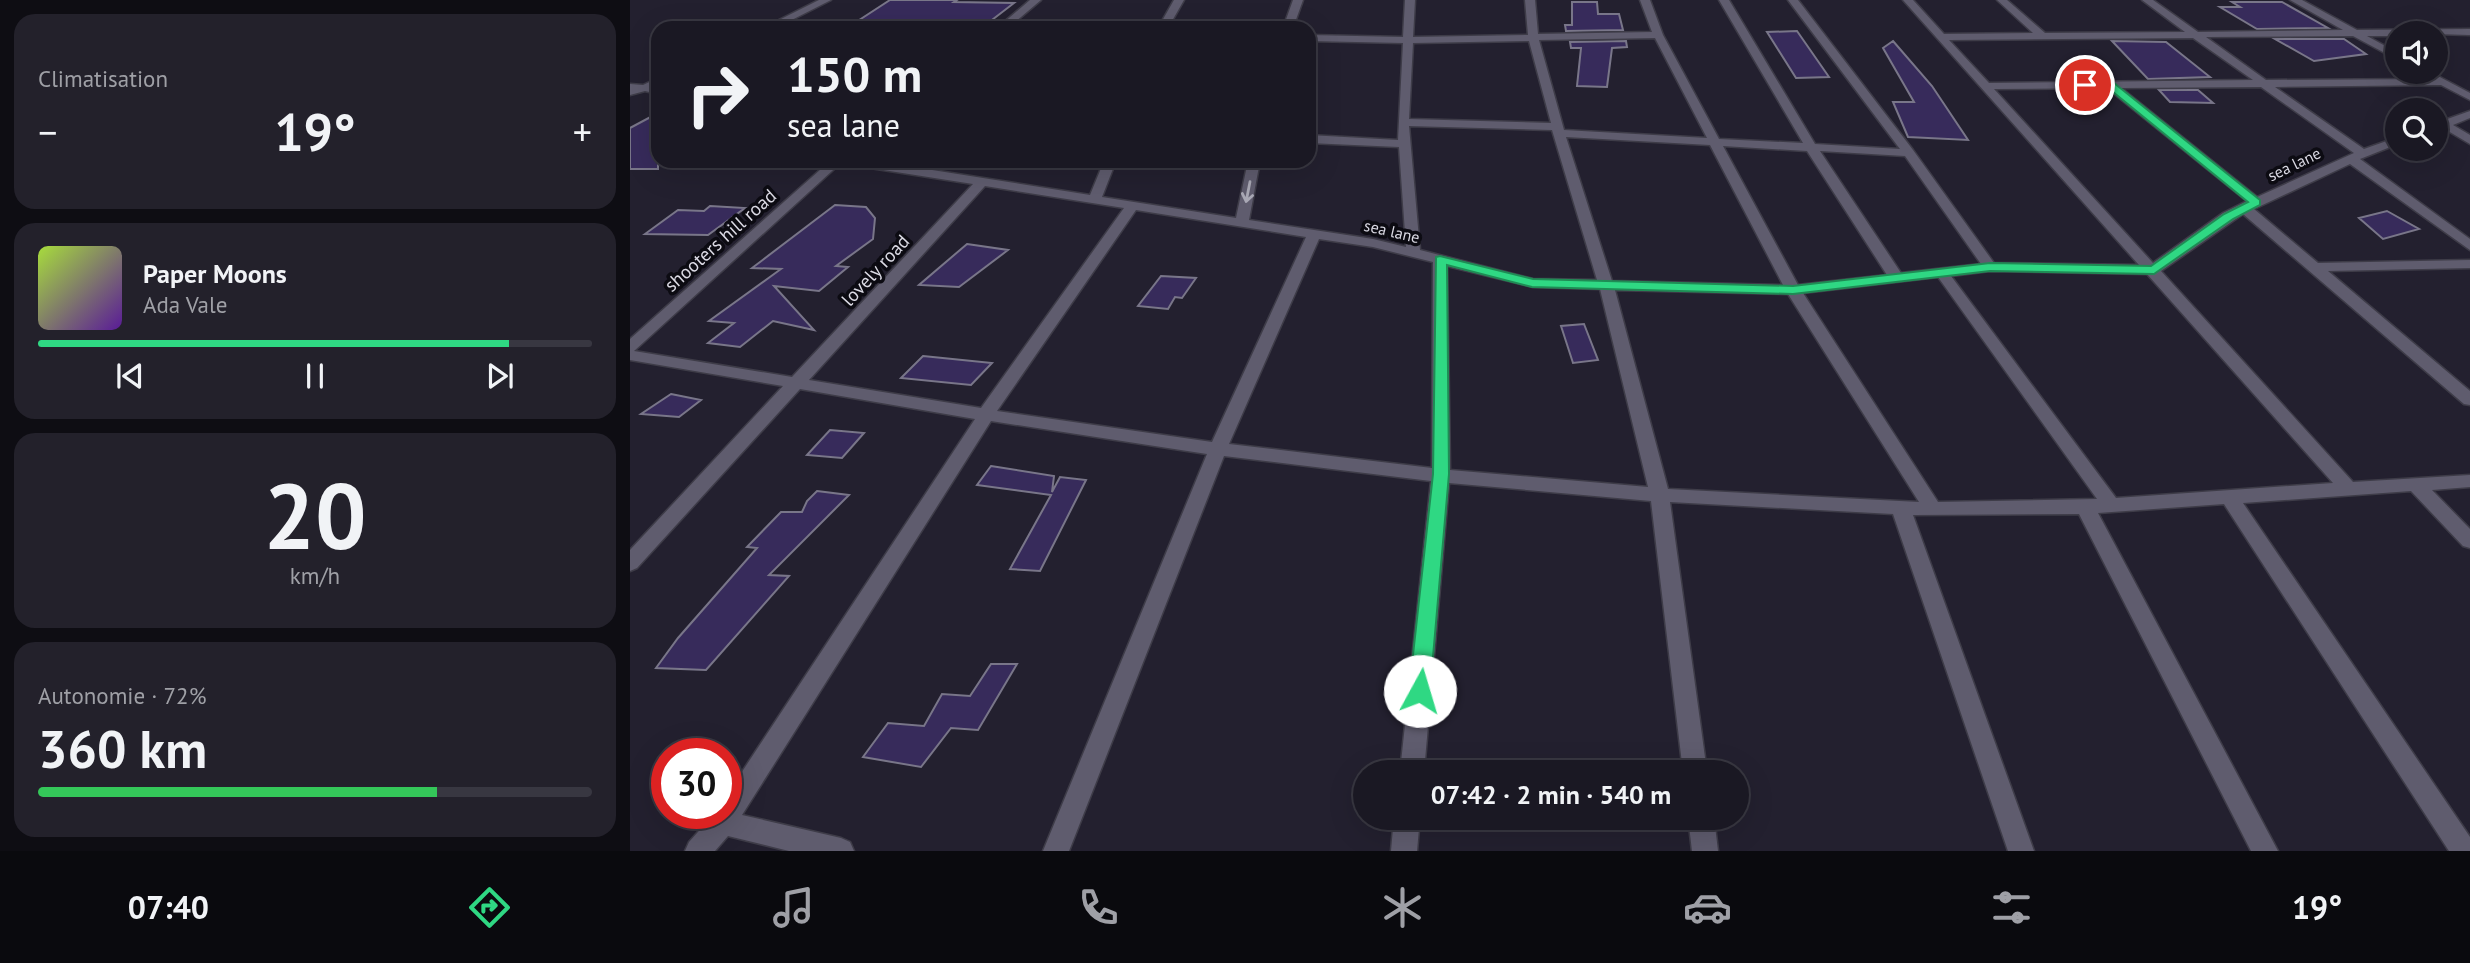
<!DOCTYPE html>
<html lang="fr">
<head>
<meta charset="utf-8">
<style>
	:root { --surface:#1a1823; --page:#23212b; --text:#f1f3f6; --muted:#9fa0a6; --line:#383741; --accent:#2fd883 }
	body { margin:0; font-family:"PT Sans",sans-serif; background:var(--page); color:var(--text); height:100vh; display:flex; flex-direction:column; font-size:26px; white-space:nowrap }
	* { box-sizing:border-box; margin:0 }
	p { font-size:23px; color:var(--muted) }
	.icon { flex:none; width:38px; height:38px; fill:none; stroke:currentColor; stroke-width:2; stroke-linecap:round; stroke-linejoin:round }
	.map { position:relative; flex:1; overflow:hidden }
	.details { display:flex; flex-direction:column; gap:14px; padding:14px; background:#0e0d13; width:630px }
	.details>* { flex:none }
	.top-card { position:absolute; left:21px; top:21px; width:665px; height:147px; border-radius:21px; box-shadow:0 7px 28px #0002,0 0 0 2px var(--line); background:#1a1823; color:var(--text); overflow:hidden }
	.tools { position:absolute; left:1755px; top:21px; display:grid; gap:14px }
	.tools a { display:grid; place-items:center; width:63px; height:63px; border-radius:50%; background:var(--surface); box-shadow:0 7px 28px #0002,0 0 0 2px var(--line); font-size:35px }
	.speed { position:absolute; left:21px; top:738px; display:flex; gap:14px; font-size:35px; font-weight:700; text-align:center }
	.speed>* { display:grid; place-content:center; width:91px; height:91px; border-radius:50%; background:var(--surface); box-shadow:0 7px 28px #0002,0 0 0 2px var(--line); line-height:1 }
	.speed .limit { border:10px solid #d22; background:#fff; color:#111 }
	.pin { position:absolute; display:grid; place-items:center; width:60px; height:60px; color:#fff; margin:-30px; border:4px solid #fff; border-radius:50%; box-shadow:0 2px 7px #0007 }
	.me { position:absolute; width:77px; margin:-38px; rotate:6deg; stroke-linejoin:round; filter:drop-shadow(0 0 5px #0008) }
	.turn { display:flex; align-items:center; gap:24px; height:147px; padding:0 21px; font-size:32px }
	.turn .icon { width:91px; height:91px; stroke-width:2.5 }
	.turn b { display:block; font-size:49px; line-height:60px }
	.big { font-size:52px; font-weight:700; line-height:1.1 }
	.details .widget { flex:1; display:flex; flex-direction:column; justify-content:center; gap:10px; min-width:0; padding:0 24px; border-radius:21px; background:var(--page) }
	.details .dial { align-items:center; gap:0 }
	.dial b { font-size:91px; line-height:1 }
	.song { display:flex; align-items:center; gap:21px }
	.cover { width:84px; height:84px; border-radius:10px; background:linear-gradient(135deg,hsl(80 70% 55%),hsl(270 70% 35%)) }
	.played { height:7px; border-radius:4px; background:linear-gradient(90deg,var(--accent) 85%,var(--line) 85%) }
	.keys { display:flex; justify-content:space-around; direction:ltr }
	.heat { display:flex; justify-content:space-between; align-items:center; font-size:38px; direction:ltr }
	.charge { height:10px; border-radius:5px; background:linear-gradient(90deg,#34c759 72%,var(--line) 0) }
	.trip { position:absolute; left:723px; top:760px; width:396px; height:70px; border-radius:35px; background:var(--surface); box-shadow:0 7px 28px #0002,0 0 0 2px var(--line); font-weight:700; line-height:70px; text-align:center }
	.tabs { display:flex; height:112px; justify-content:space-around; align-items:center; background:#0a0a0e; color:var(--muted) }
	.tabs .icon { width:49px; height:49px }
	.tabs .selected { color:var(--accent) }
	.tabs b { font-size:32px; color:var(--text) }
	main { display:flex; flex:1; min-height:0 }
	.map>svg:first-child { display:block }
	.building { fill:#372b5b; stroke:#797689; stroke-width:2 }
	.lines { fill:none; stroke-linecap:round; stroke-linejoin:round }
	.minor-casing { stroke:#3e3c48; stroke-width:3 }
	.minor { fill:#5f5c6e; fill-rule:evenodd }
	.oneway { stroke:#a9a8b5 }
	.route { fill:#2fd883; stroke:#1f8c55; stroke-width:2 }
	.labels { text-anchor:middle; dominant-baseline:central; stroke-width:7; stroke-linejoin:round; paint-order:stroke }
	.far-street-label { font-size:16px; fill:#dbdae4; stroke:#0c0b12 }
	.street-label { font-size:19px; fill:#dbdae4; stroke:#0c0b12 }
</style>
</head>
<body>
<main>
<section class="details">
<div class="widget"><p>Climatisation</p>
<div class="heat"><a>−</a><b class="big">19°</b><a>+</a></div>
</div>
<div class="widget">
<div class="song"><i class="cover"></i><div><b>Paper Moons</b><p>Ada Vale</p></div></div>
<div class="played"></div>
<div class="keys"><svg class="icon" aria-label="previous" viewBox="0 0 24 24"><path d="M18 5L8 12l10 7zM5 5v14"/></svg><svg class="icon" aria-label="pause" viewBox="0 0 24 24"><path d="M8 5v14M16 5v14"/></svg><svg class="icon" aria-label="next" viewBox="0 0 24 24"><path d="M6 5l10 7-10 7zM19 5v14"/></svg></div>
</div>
<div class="widget dial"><b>20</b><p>km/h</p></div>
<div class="widget"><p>Autonomie · 72%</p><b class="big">360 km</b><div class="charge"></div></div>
</section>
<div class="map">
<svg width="1840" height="851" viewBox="0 0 1840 851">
	<rect width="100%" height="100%" fill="#23202f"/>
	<path class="building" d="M260 0H327L324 2 384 3 358 23H318L310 28H217Z
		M942 2H967L968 14H989L993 30 936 31 935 25H942Z
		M1602 2H1652L1698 28 1627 29 1590 7H1610Z
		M1167 31 1199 77 1166 78 1137 32Z
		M1645 39H1714L1736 54 1684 61Z
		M996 41 997 47 982 48 977 87 947 86 951 48H941L940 42Z
		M1263 41 1302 86 1338 140 1278 137 1263 102H1284L1253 48Z
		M1482 41 1536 42 1580 77 1518 79Z
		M1529 90H1568L1583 103 1540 102Z
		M28 113V169H0V128Z
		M205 205 236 207 245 218 243 239 206 266 218 267 189 291 144 286 184 330 143 321 110 347 78 343 104 323 79 321 151 269 122 268Z
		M80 206 115 208 78 235 15 234 48 210 74 211Z
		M1757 211 1789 229 1753 239 1729 218Z
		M337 244 378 250 329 287 289 285Z
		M531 276 566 278 552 298 545 297 538 309 508 306Z
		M954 324 968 360 943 363 931 326Z
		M293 356 362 363 341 385 271 378Z
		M41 394 71 400 49 417 11 414Z
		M200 430 234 433 212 458 177 455Z
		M361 466 424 476 422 492 430 477 456 480 410 571 380 569 421 495 347 485Z
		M187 491 219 495 139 575 159 576 76 670 26 668 48 638 127 548 117 547 151 512H172L177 501Z
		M361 664H387L348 730 321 728 291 767 233 757 258 723 294 726 312 694 340 696Z"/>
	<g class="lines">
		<g class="minor-casing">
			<path id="minor" d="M189 0H201L146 28H133Z
				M400 0H411L378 28H367Z
				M544 0H554L538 28H528Z
				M663 0H673L663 28H653Z
				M775 0H785L783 37 898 35 895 0H905L908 34 1022 32 1010 0H1020L1033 35 1089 139 1173 143 1089 0H1099L1185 144 1270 149 1158 0H1168L1283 150 1364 263 1509 265 1273 0H1283L1314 34 1403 33 1367 0H1377L1415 33 1555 32 1512 0H1523L1568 32 1713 30 1660 0H1672L1727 30 1840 29V35L1768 33V36H1737L1768 53V60L1723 36 1576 37 1636 80 1801 79 1806 75 1840 93V100L1811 85 1645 87 1734 149 1768 137V144L1730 159 1840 239V250L1720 164 1624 209 1688 263 1840 260V268L1698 271 1840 391V405L1834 404 1613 214 1531 271 1723 482 1840 475V487L1802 490 1840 529V548L1833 546 1781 491 1613 503 1840 837V851H1819L1594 504 1468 513 1648 851H1621L1449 514 1283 515 1404 851H1378L1263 514 1040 502 1077 772H1053L1021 501 819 483 794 772H770L801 481 594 456 439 851H413L577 454 361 421 112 815 211 838 220 842 224 851H159L98 836 85 851H55L59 842 84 814H96V796L345 419 170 389 7 568 0 571V550L153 386 0 360V339L200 161H213L4 351 162 377 343 184 221 165 215 161H245L460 195 474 161H486L472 197 606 218 618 161H630L619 220 743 239 776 247 769 147 679 143V135L768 140 773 43 679 41V35L773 37ZM1025 38 1077 138 934 130 909 40ZM1563 38 1623 80 1359 83 1319 40ZM899 41 921 123 779 119 783 43ZM1631 87 1724 153 1627 197 1491 88ZM1477 88 1617 201 1593 213 1523 263 1364 89ZM779 126 922 130 967 280 903 279 790 250ZM936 137 1080 145 1153 285 982 281ZM1093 146 1177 151 1257 275 1168 285ZM1190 151 1275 156 1351 264 1271 273ZM355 186 494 208 351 408 179 380ZM506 210 676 237 582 442 367 411ZM689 239 743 247 803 262 802 468 599 444ZM817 266 903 287 970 289 1018 487 820 470ZM1360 271 1517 274 1703 483 1486 498 1321 276ZM1308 277 1467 499 1308 502 1173 293ZM985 290 1158 294 1289 502 1038 489Z
				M28 78V85L25 87 28 88V94L15 91 0 95V84L13 85Z
				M1840 111V118L1823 125 1840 135V144L1813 128 1806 130V123Z
				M764 817H790L787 851H761Z
				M1058 817H1084L1088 851H1062Z"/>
		</g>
		<use href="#minor" class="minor"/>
	</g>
	<defs><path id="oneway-shaft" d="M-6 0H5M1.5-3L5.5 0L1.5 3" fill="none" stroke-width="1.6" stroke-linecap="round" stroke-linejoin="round" transform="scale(1.75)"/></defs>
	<use class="oneway" href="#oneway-shaft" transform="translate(618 192) rotate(101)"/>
	<path class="route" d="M1455 82 1484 83 1630 200V205L1603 219 1524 274 1360 271 1163 294 902 287 817 265 819 474 800 691 797 697 790 699 782 697 779 691 803 474 806 257 810 256 903 279 1163 286 1360 263 1521 266 1594 214 1618 202 1478 88 1451 87 1450 85Z"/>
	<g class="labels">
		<g class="far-street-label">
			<text transform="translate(1664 164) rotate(-26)">sea lane</text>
			<text transform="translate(762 231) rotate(13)">sea lane</text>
		</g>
		<g class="street-label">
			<text transform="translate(90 240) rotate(-42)">shooters hill road</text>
			<text transform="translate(245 270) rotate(-47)">lovely road</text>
		</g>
	</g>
</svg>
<div class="tools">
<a><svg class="icon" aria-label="sound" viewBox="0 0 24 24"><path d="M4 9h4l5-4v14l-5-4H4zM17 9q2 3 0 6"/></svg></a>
<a><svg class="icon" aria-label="search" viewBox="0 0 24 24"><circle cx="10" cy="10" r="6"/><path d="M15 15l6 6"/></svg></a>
</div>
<div class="speed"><div class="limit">30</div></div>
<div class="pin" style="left:1455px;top:85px;background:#d93025"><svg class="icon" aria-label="arrive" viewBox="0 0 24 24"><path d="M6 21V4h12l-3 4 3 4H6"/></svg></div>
<svg class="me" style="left:790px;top:691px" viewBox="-20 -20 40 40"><circle r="19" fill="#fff"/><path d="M0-13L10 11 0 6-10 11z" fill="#2fd883"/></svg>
<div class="trip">07:42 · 2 min · 540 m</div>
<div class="top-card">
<div class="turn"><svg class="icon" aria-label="right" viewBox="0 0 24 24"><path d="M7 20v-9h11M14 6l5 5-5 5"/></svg><div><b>150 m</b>sea lane</div></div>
</div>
</div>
</main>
<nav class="tabs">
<b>07:40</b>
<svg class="icon selected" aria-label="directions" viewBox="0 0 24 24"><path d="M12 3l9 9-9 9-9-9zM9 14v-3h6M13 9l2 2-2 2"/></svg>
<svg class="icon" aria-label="music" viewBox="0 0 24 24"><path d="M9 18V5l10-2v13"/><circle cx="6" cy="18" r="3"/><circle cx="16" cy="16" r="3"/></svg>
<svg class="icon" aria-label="phone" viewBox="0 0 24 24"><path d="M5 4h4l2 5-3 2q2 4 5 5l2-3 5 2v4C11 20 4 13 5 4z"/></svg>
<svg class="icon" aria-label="climate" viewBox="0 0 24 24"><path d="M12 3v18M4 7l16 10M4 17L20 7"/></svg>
<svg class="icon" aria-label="car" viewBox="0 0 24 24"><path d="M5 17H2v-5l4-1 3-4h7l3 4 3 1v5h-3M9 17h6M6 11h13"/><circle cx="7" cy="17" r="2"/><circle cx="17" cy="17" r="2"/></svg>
<svg class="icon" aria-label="filters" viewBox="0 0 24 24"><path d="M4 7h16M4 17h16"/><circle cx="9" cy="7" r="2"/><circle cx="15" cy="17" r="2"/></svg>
<b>19°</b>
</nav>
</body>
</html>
